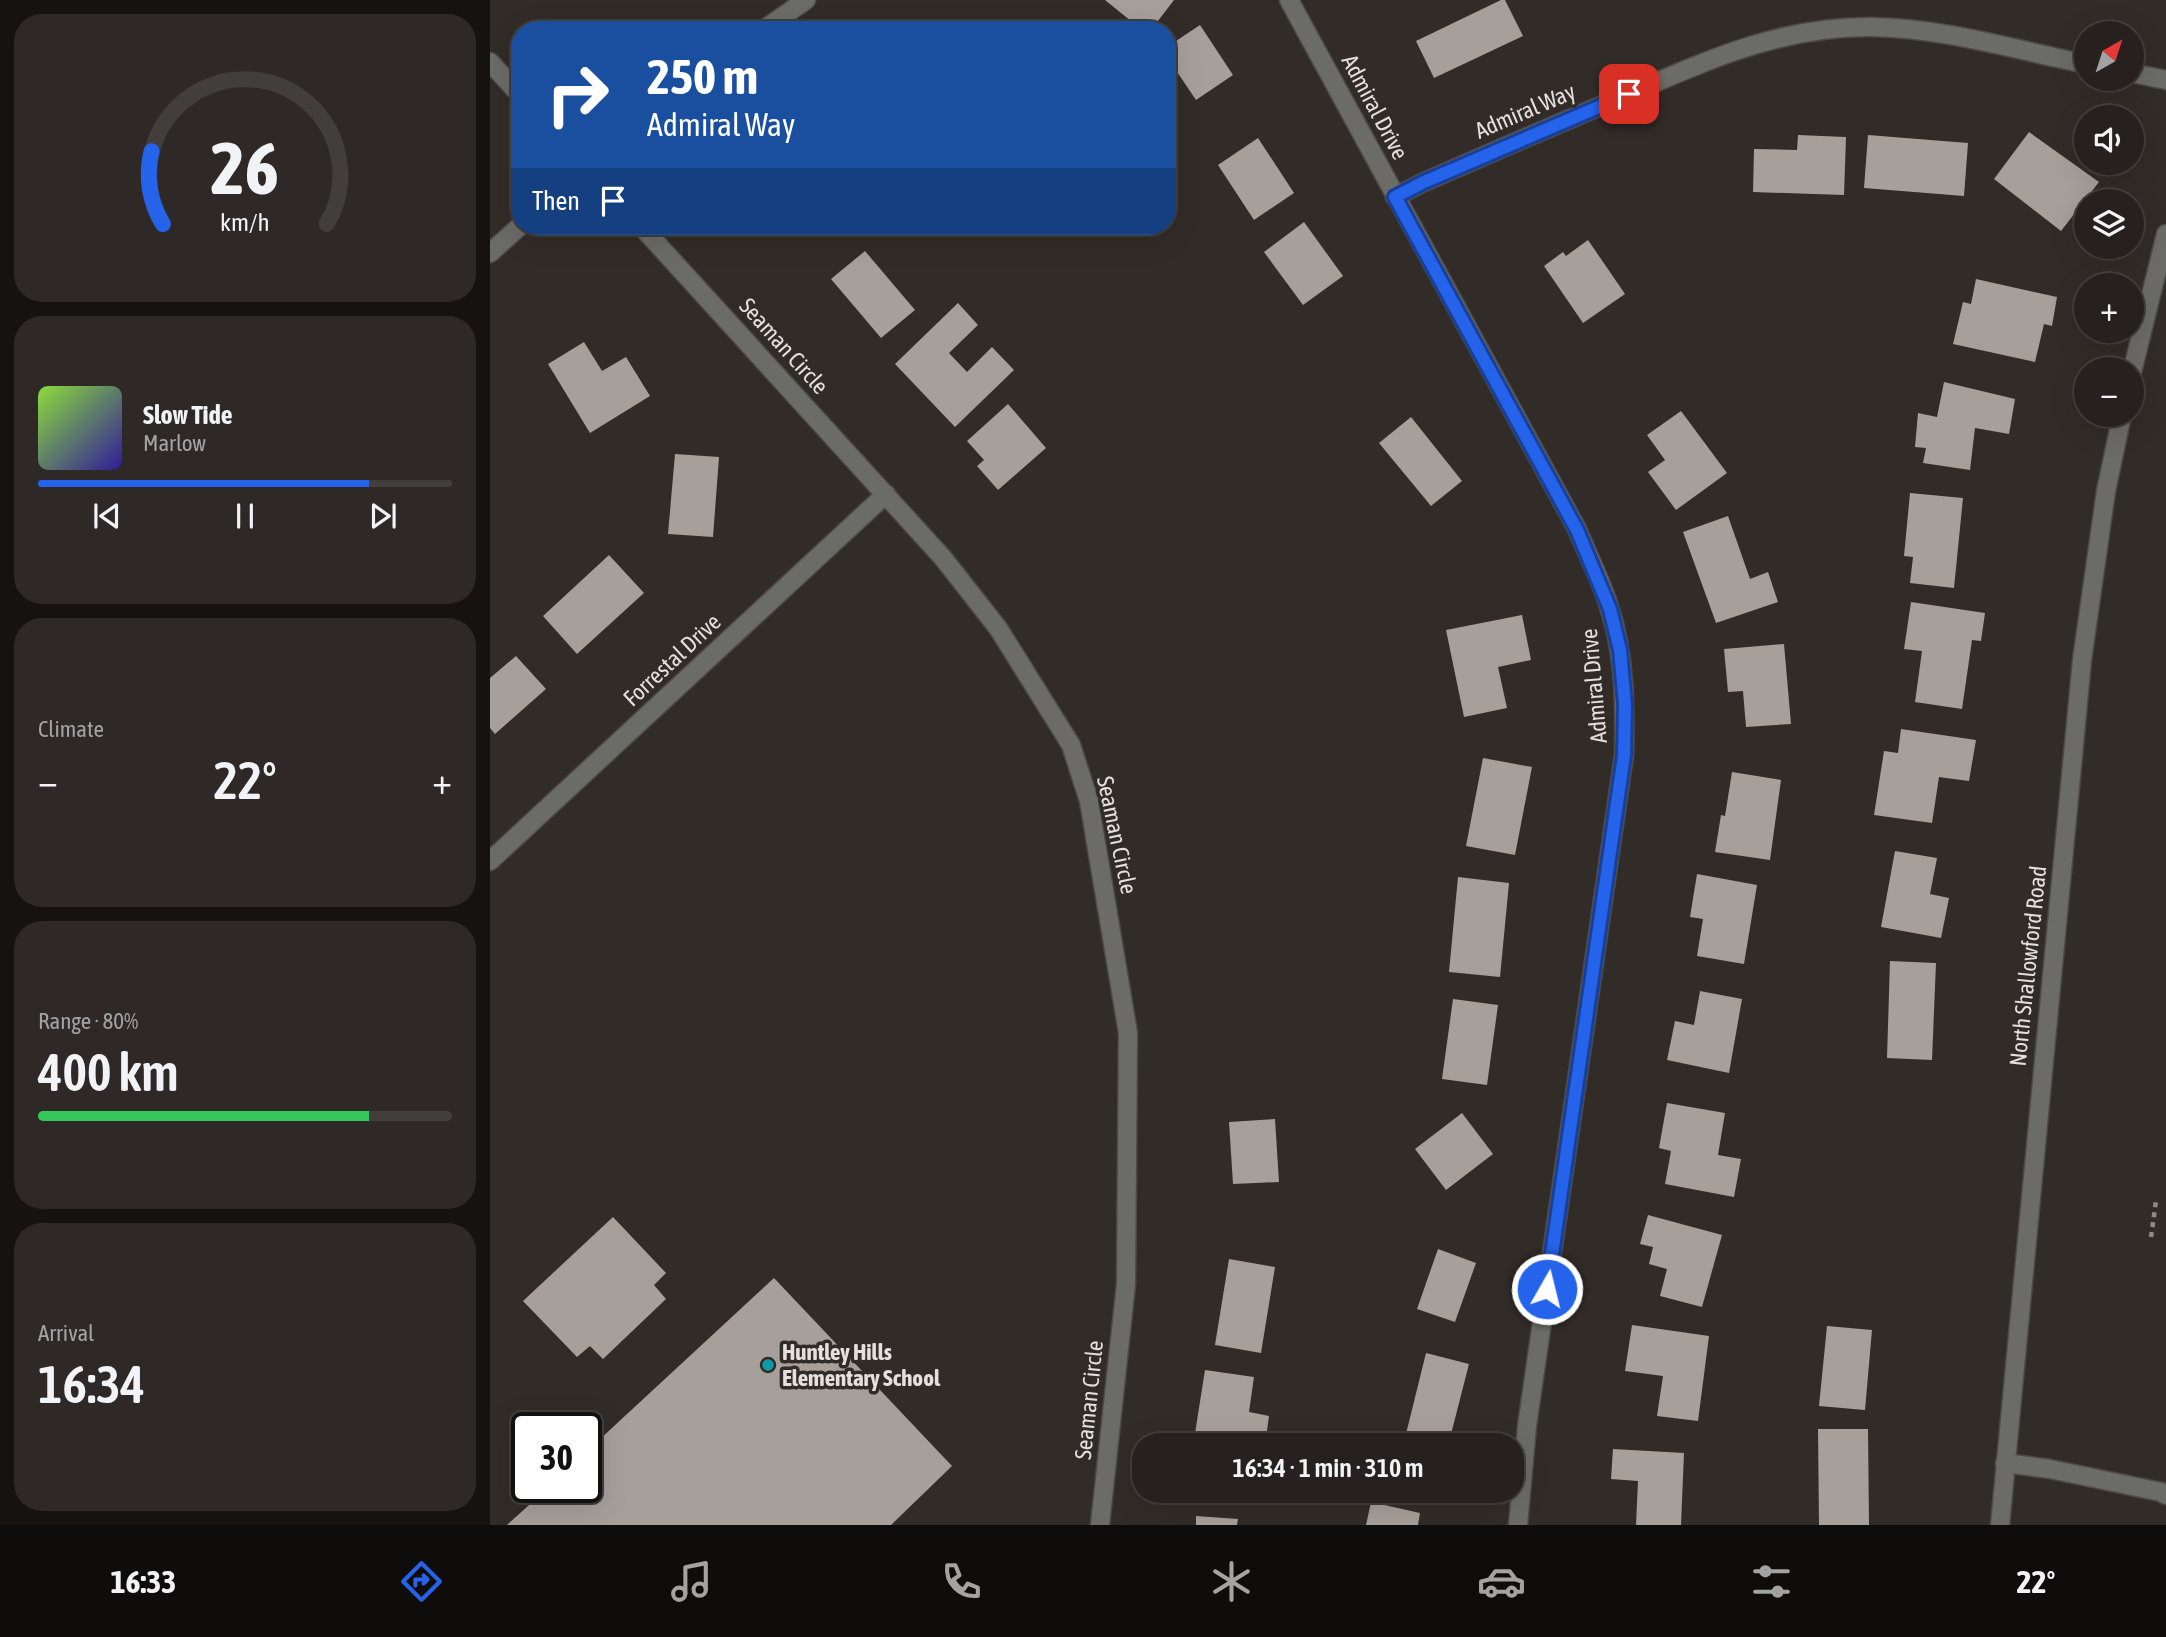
<!DOCTYPE html>
<html lang="en">
<head>
<meta charset="utf-8">
<style>
	:root { --surface:#26211e; --page:#2e2927; --text:#f1f3f6; --muted:#a4a3a4; --line:#423e3c; --accent:#2563eb }
	body { margin:0; font-family:"Asap Condensed",sans-serif; background:var(--page); color:var(--text); height:100vh; display:flex; flex-direction:column; font-size:26px; white-space:nowrap }
	* { box-sizing:border-box; margin:0 }
	p { font-size:23px; color:var(--muted) }
	.icon { flex:none; width:38px; height:38px; fill:none; stroke:currentColor; stroke-width:2; stroke-linecap:round; stroke-linejoin:round }
	.map { position:relative; flex:1; overflow:hidden }
	.sheet { display:flex; flex-direction:column; gap:14px; padding:14px; background:#151210; width:490px }
	.sheet>* { flex:none }
	.banner { position:absolute; left:21px; top:21px; width:665px; height:214px; border-radius:28px; box-shadow:0 7px 28px #0002,0 0 0 2px var(--line); background:#1a4fa0; color:#fff; overflow:hidden }
	.needle { width:46px; rotate:39deg }
	.buttons { position:absolute; left:1584px; top:21px; display:grid; gap:14px }
	.buttons a { display:grid; place-items:center; width:70px; height:70px; border-radius:50%; background:var(--surface); box-shadow:0 7px 28px #0002,0 0 0 2px var(--line); font-size:35px }
	.speed { position:absolute; left:21px; top:1412px; display:flex; gap:14px; font-size:35px; font-weight:700; text-align:center }
	.speed>* { display:grid; place-content:center; width:91px; height:91px; border-radius:50%; background:var(--surface); box-shadow:0 7px 28px #0002,0 0 0 2px var(--line); line-height:1 }
	.speed .limit { border:4px solid #111; border-radius:10px; background:#fff; color:#111 }
	.pin { position:absolute; display:grid; place-items:center; width:60px; height:60px; color:#fff; margin:-30px; border-radius:14px; box-shadow:0 4px 10px #0006 }
	.me { position:absolute; width:77px; margin:-38px; rotate:8deg; stroke-linejoin:round; filter:drop-shadow(0 0 5px #0008) }
	.turn { display:flex; align-items:center; gap:24px; height:147px; padding:0 21px; font-size:32px }
	.turn .icon { width:91px; height:91px; stroke-width:2.5 }
	.turn b { display:block; font-size:49px; line-height:60px }
	.then { display:flex; align-items:center; height:66px; padding:0 21px; background:#0003; gap:14px; font-size:26px }
	.big { font-size:52px; font-weight:600; line-height:1.1 }
	.sheet .widget { flex:1; display:flex; flex-direction:column; justify-content:center; gap:10px; min-width:0; padding:0 24px; border-radius:28px; background:var(--page) }
	.sheet .dial { align-items:center; gap:0 }
	.dial svg { height:182px; overflow:visible; fill:none; stroke:var(--line); stroke-width:7; stroke-linecap:round; text-anchor:middle }
	.dial text { fill:var(--text); stroke:none }
	.song { display:flex; align-items:center; gap:21px }
	.cover { width:84px; height:84px; border-radius:10px; background:linear-gradient(135deg,hsl(90 70% 55%),hsl(250 70% 35%)) }
	.played { height:7px; border-radius:4px; background:linear-gradient(90deg,var(--accent) 80%,var(--line) 80%) }
	.keys { display:flex; justify-content:space-around; direction:ltr }
	.heat { display:flex; justify-content:space-between; align-items:center; font-size:38px; direction:ltr }
	.charge { height:10px; border-radius:5px; background:linear-gradient(90deg,#34c759 80%,var(--line) 0) }
	.trip { position:absolute; left:642px; top:1433px; width:392px; height:70px; border-radius:28px; background:var(--surface); box-shadow:0 7px 28px #0002,0 0 0 2px var(--line); font-weight:600; line-height:70px; text-align:center }
	.dock { display:flex; height:112px; justify-content:space-around; align-items:center; background:#0f0d0c; color:var(--muted) }
	.dock .icon { width:49px; height:49px }
	.dock .active { color:var(--accent) }
	.dock b { font-size:32px; color:var(--text) }
	main { display:flex; flex:1; min-height:0 }
	.map>svg:first-child { display:block }
	.building { fill:#a79f9a }
	.lines { fill:none; stroke-linecap:round; stroke-linejoin:round }
	.minor-casing { stroke:#4e4945; stroke-width:21 }
	.tertiary-casing { stroke:#4e4945; stroke-width:21 }
	.path { stroke:#8f8a87; stroke-width:4.5; stroke-dasharray:5 5; stroke-linecap:butt }
	.minor { stroke:#6b6b67; stroke-width:18 }
	.tertiary { stroke:#6b6b67; stroke-width:18 }
	.route-casing { stroke:#184099; stroke-width:18 }
	.route { stroke:#2563eb; stroke-width:12 }
	.culture-dot { fill:#0f9aa8; stroke:#322c28; stroke-width:2.5 }
	.labels { text-anchor:middle; dominant-baseline:central; stroke-width:7; stroke-linejoin:round; paint-order:stroke }
	.street-label { font-size:23px; fill:#e4e0dd; stroke:#322c28 }
	.poi-label { font-size:23px; font-weight:bold; fill:#e4e0dd; stroke:#322c28; text-anchor:start }
</style>
</head>
<body>
<main>
<section class="sheet">
<div class="widget dial"><svg viewBox="0 0 100 80">
<path d="M14 69A42 42 0 1 1 86 69"/>
<path d="M14 69A42 42 0 0 1 9 37" stroke="#2563eb"/>
<text x="50" y="56" font-size="32" font-weight="700">26</text>
<text x="50" y="72" font-size="11">km/h</text>
</svg></div>
<div class="widget">
<div class="song"><i class="cover"></i><div><b>Slow Tide</b><p>Marlow</p></div></div>
<div class="played"></div>
<div class="keys"><svg class="icon" aria-label="previous" viewBox="0 0 24 24"><path d="M18 5L8 12l10 7zM5 5v14"/></svg><svg class="icon" aria-label="pause" viewBox="0 0 24 24"><path d="M8 5v14M16 5v14"/></svg><svg class="icon" aria-label="next" viewBox="0 0 24 24"><path d="M6 5l10 7-10 7zM19 5v14"/></svg></div>
</div>
<div class="widget"><p>Climate</p>
<div class="heat"><a>−</a><b class="big">22°</b><a>+</a></div>
</div>
<div class="widget"><p>Range · 80%</p><b class="big">400 km</b><div class="charge"></div></div>
<div class="widget"><p>Arrival</p><b class="big">16:34</b></div>
</section>
<div class="map">
<svg width="1676" height="1525" viewBox="0 0 1676 1525">
	<rect width="100%" height="100%" fill="#322c28"/>
	<path class="building" d="M615 0H684L661 30H652Z
		M1011 0H1015L1033 36 944 78 926 41Z
		M710 25 743 75 706 100 677 57V47Z
		M1539 132 1609 182 1571 231 1504 179Z
		M1308 135 1356 137 1354 195 1263 192 1264 149 1307 150Z
		M1378 135 1478 143 1474 196 1374 188Z
		M768 138 804 193 764 220 728 165Z
		M814 222 853 276 813 305 774 252Z
		M271 226H310L309 232 271 230Z
		M1098 240 1135 294 1093 323 1054 266 1073 252 1076 256Z
		M375 251 425 310 391 338 341 279Z
		M1486 279 1567 297 1562 326 1554 324 1545 362 1463 344 1473 302 1481 304Z
		M468 303 488 325 459 353 477 372 502 347 524 370 465 427 405 364Z
		M94 342 112 371 136 357 160 396 100 433 58 364Z
		M1454 382 1525 399 1519 434 1485 428 1480 470 1433 463 1436 448 1425 447 1428 413 1447 417Z
		M518 404 556 448 508 490 487 466 494 460 477 441Z
		M1191 411 1237 473 1186 510 1158 472 1175 460 1157 435Z
		M921 417 972 481 941 506 889 443Z
		M185 454 229 457 223 537 178 534Z
		M1420 493 1473 498 1464 588 1420 583 1423 557 1414 556Z
		M1238 516 1260 579 1278 572 1288 602 1226 623 1193 532Z
		M119 555 154 593 87 654 53 616Z
		M1421 602 1495 613 1491 641 1482 640 1472 709 1425 702 1432 651 1414 649Z
		M1032 615 1041 660 1008 667 1017 708 974 717 956 630Z
		M1294 644 1301 724 1256 727 1253 691 1238 692 1234 649Z
		M26 656 56 689 5 734 0 728V678Z
		M1411 729 1486 740 1479 781 1449 777 1442 823 1384 815 1394 751 1408 753Z
		M993 758 1042 767 1025 855 976 846Z
		M1242 772 1291 780 1280 860 1225 852 1231 815 1235 816Z
		M1405 851 1447 858 1440 894 1459 898 1451 938 1391 927Z
		M1207 874 1267 885 1254 964 1207 956 1213 919 1200 917Z
		M968 877 1019 883 1010 977 959 972Z
		M1400 961 1446 963 1442 1060 1397 1058Z
		M1210 991 1252 999 1239 1073 1177 1060 1185 1021 1204 1025Z
		M963 999 1008 1005 997 1085 952 1079Z
		M1177 1103 1235 1113 1228 1155 1251 1159 1244 1197 1175 1184 1181 1151 1169 1148Z
		M972 1113 1003 1154 956 1190 925 1149Z
		M785 1119 789 1182 743 1184 739 1122Z
		M1158 1215 1232 1235 1212 1307 1170 1296 1177 1269 1159 1264 1163 1247 1150 1244Z
		M123 1217 176 1273 164 1285 176 1299 113 1359 100 1346 87 1357 33 1301Z
		M948 1249 986 1263 965 1322 927 1309Z
		M739 1259 785 1267 771 1353 725 1345Z
		M284 1278 462 1466 401 1525H17L58 1488H96V1452Z
		M1142 1325 1219 1336 1208 1421 1167 1416 1173 1376 1135 1371Z
		M1337 1326 1382 1330 1375 1410 1329 1406Z
		M936 1353 979 1364 958 1446H913Z
		M715 1370 764 1377 759 1412 779 1416 775 1446H703Z
		M1328 1429H1378L1379 1525H1329Z
		M1123 1449 1194 1453 1191 1525H1146L1148 1481 1121 1479Z
		M881 1502 930 1513 928 1525H876Z
		M706 1516 748 1519 747 1525H706Z"/>
	<g class="lines">
		<g class="minor-casing">
			<path id="minor" d="M799 0 1087 529C1098 556 1112 582 1120 610 1135 656 1135 706 1134 755L1037 1426 1028 1525
				M273 30 316 0
				M0 62 30 95
				M1642 73 1676 80
				M905 197 934 182C1001 153 1067 124 1134 96 1216 61 1290 26 1382 27 1453 28 1526 50 1596 64
				M151 226 453 558 508 628 581 745 599 801 638 1033 636 1284 610 1525
				M0 253 30 226
				M0 861 396 494
				M1515 1463 1560 1469 1671 1492 1676 1495"/>
		</g>
		<g class="tertiary-casing">
			<path id="tertiary" d="M1642 372 1676 234
				M1510 1525 1592 660 1616 491 1632 415"/>
		</g>
		<path class="path" d="M1661 1237 1666 1201"/>
		<use href="#minor" class="minor"/>
		<use href="#tertiary" class="tertiary"/>
	</g>
	<g class="lines">
		<g class="route-casing">
			<path id="route" d="M1057 1289 1134 755 1135 705 1130 650 1120 609 1087 530 905 197 934 182 1139 94"/>
		</g>
		<use href="#route" class="route"/>
	</g>
	<circle class="culture-dot" cx="278" cy="1365" r="7"/>
	<g class="labels">
		<g class="street-label">
			<text transform="translate(885 107) rotate(62)">Admiral Drive</text>
			<text transform="translate(1035 111) rotate(-23)">Admiral Way</text>
			<text transform="translate(294 346) rotate(48)">Seaman Circle</text>
			<text transform="translate(182 660) rotate(-43)">Forrestal Drive</text>
			<text transform="translate(1104 686) rotate(-95)">Admiral Drive</text>
			<text transform="translate(627 835) rotate(78)">Seaman Circle</text>
			<text transform="translate(1538 966) rotate(-84)">North Shallowford Road</text>
			<text transform="translate(599 1400) rotate(-84)">Seaman Circle</text>
		</g>
		<g class="poi-label">
			<text x="292" y="1352">Huntley Hills<tspan x="292" dy="26">Elementary School</tspan></text>
		</g>
	</g>
</svg>
<div class="buttons">
<a><svg class="needle" viewBox="-14 -14 28 28"><path d="M0-13l5 13h-10z" fill="#e53935"/><path d="M0 13l5-13h-10z" fill="#a4a3a4"/></svg></a>
<a><svg class="icon" aria-label="sound" viewBox="0 0 24 24"><path d="M4 9h4l5-4v14l-5-4H4zM17 9q2 3 0 6"/></svg></a>
<a><svg class="icon" aria-label="layers" viewBox="0 0 24 24"><path d="M12 4l9 5-9 5-9-5zM3 14l9 5 9-5"/></svg></a>
<a>+</a>
<a>−</a>
</div>
<div class="speed"><div class="limit">30</div></div>
<div class="pin" style="left:1139px;top:94px;background:#d93025"><svg class="icon" aria-label="arrive" viewBox="0 0 24 24"><path d="M6 21V4h12l-3 4 3 4H6"/></svg></div>
<svg class="me" style="left:1057px;top:1289px" viewBox="-20 -20 40 40"><circle r="17" fill="#2563eb" stroke="#fff" stroke-width="3"/><path d="M0-11L8 9 0 5-8 9z" fill="#fff"/></svg>
<div class="trip">16:34 · 1 min · 310 m</div>
<div class="banner">
<div class="turn"><svg class="icon" aria-label="right" viewBox="0 0 24 24"><path d="M7 20v-9h11M14 6l5 5-5 5"/></svg><div><b>250 m</b>Admiral Way</div></div>
<div class="then">Then<svg class="icon" aria-label="arrive" viewBox="0 0 24 24"><path d="M6 21V4h12l-3 4 3 4H6"/></svg></div>
</div>
</div>
</main>
<nav class="dock">
<b>16:33</b>
<svg class="icon active" aria-label="directions" viewBox="0 0 24 24"><path d="M12 3l9 9-9 9-9-9zM9 14v-3h6M13 9l2 2-2 2"/></svg>
<svg class="icon" aria-label="music" viewBox="0 0 24 24"><path d="M9 18V5l10-2v13"/><circle cx="6" cy="18" r="3"/><circle cx="16" cy="16" r="3"/></svg>
<svg class="icon" aria-label="phone" viewBox="0 0 24 24"><path d="M5 4h4l2 5-3 2q2 4 5 5l2-3 5 2v4C11 20 4 13 5 4z"/></svg>
<svg class="icon" aria-label="climate" viewBox="0 0 24 24"><path d="M12 3v18M4 7l16 10M4 17L20 7"/></svg>
<svg class="icon" aria-label="car" viewBox="0 0 24 24"><path d="M5 17H2v-5l4-1 3-4h7l3 4 3 1v5h-3M9 17h6M6 11h13"/><circle cx="7" cy="17" r="2"/><circle cx="17" cy="17" r="2"/></svg>
<svg class="icon" aria-label="filters" viewBox="0 0 24 24"><path d="M4 7h16M4 17h16"/><circle cx="9" cy="7" r="2"/><circle cx="15" cy="17" r="2"/></svg>
<b>22°</b>
</nav>
</body>
</html>
